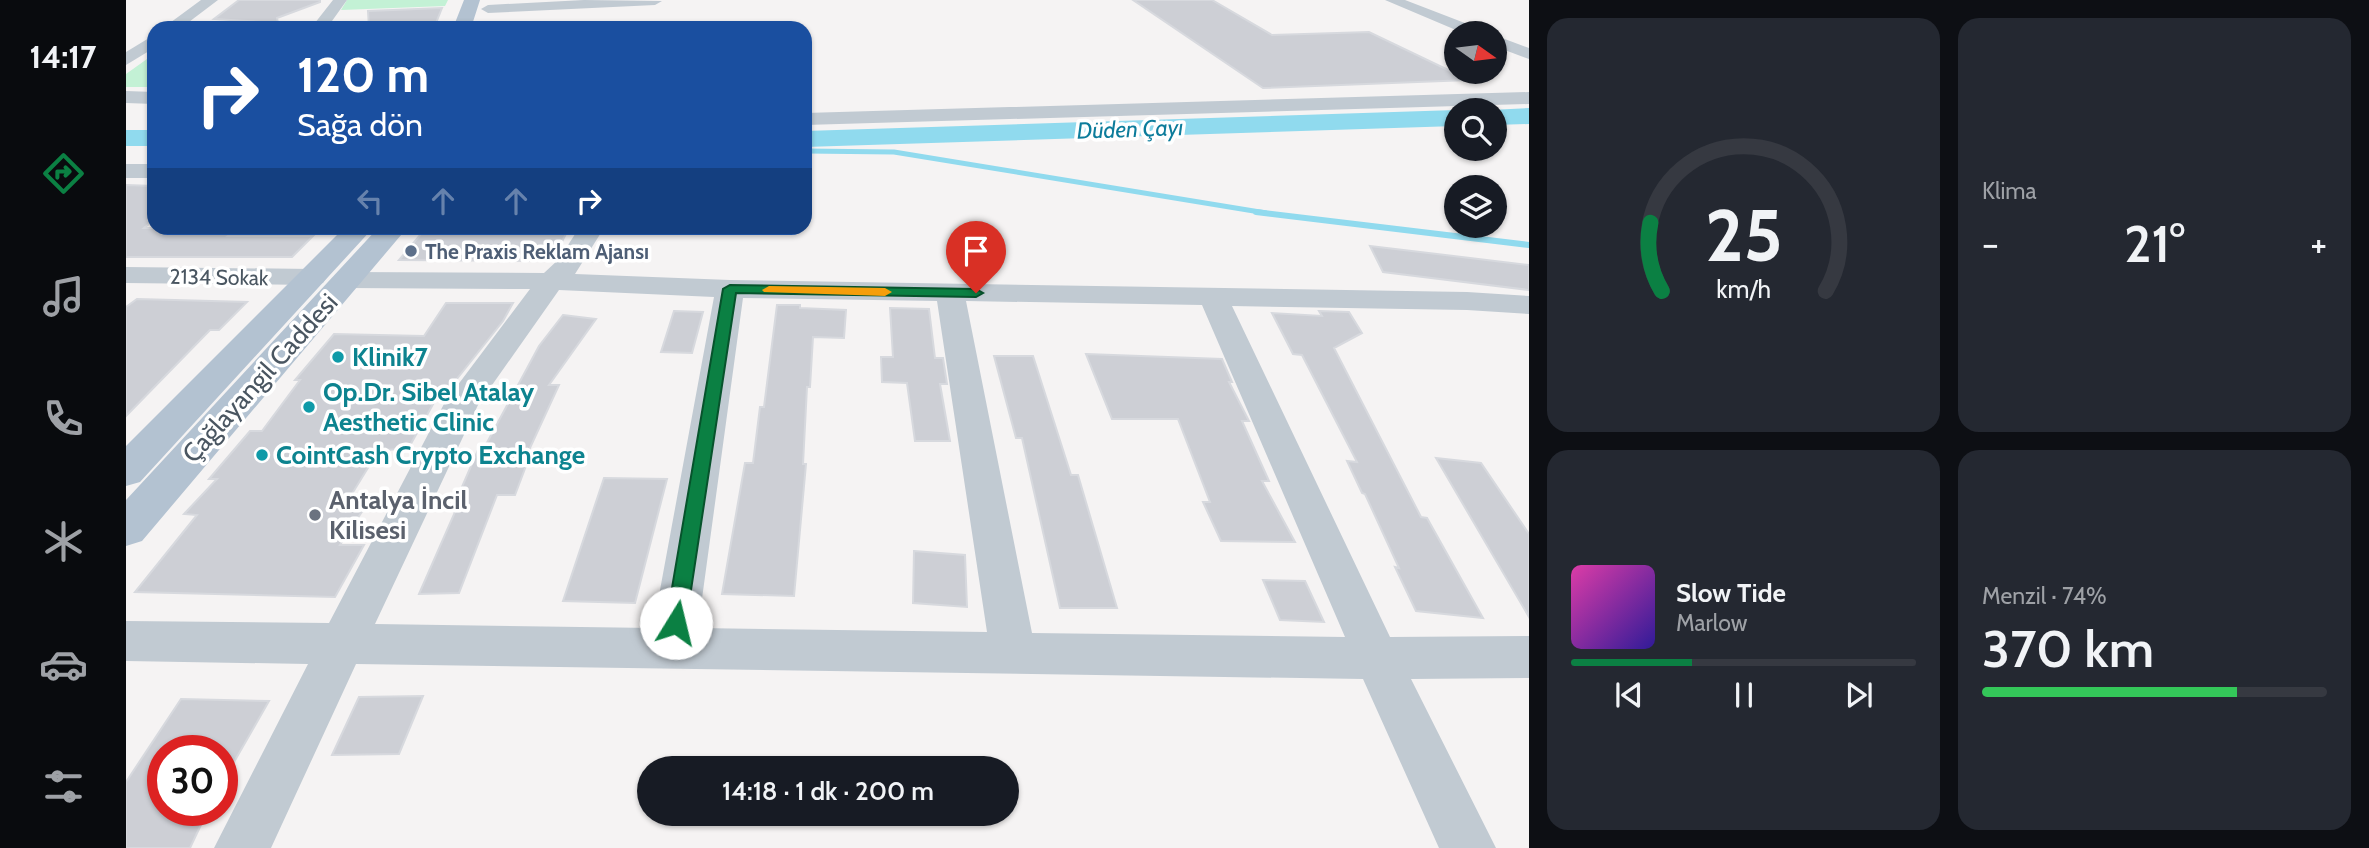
<!DOCTYPE html>
<html lang="tr">
<head>
<meta charset="utf-8">
<style>
	:root { --surface:#171b24; --page:#242831; --text:#f1f3f6; --muted:#9ea1a6; --line:#363941; --accent:#0b8043 }
	body { margin:0; font-family:Cabin,sans-serif; background:var(--page); color:var(--text); height:100vh; display:flex; flex-direction:column; font-size:26px; white-space:nowrap }
	* { box-sizing:border-box; margin:0 }
	p { font-size:23px; color:var(--muted) }
	.icon { flex:none; width:38px; height:38px; fill:none; stroke:currentColor; stroke-width:2; stroke-linecap:round; stroke-linejoin:round }
	.map { position:relative; flex:1; overflow:hidden }
	.sheet { display:flex; flex-direction:column; gap:18px; padding:18px; background:#0d0f14; width:840px }
	.sheet>* { flex:none }
	.guide { position:absolute; left:21px; top:21px; width:665px; height:214px; border-radius:21px; box-shadow:0 2px 5px #0004; background:#1a4fa0; color:#fff; overflow:hidden }
	.needle { width:46px; rotate:104deg }
	.controls { position:absolute; left:1318px; top:21px; display:grid; gap:14px }
	.controls a { display:grid; place-items:center; width:63px; height:63px; border-radius:50%; background:var(--surface); box-shadow:0 2px 5px #0004; font-size:35px }
	.speed { position:absolute; left:21px; top:735px; display:flex; gap:14px; font-size:35px; font-weight:700; text-align:center }
	.speed>* { display:grid; place-content:center; width:91px; height:91px; border-radius:50%; background:var(--surface); box-shadow:0 2px 5px #0004; line-height:1 }
	.speed .limit { border:10px solid #d22; background:#fff; color:#111 }
	.pin { position:absolute; display:grid; place-items:center; width:60px; height:60px; color:#fff; margin:-72px -30px; border-radius:50% 50% 50% 0; rotate:-45deg; box-shadow:0 0 7px #0007 }
	.pin .icon { rotate:45deg }
	.me { position:absolute; width:77px; margin:-38px; rotate:9deg; stroke-linejoin:round; filter:drop-shadow(0 0 5px #0008) }
	.turn { display:flex; align-items:center; gap:24px; height:147px; padding:0 35px; font-size:32px }
	.turn .icon { width:91px; height:91px; stroke-width:2.5 }
	.turn b { display:block; font-size:49px; line-height:60px }
	.lanes { display:flex; align-items:center; height:66px; padding:0 35px; background:#0003; justify-content:center; gap:35px; direction:ltr }
	.lanes .off { opacity:.35 }
	.big { font-size:52px; font-weight:600; line-height:1.1 }
	.sheet .tile { flex:1; display:flex; flex-direction:column; justify-content:center; gap:10px; min-width:0; padding:0 24px; border-radius:21px; background:var(--page) }
	.sheet .dial { align-items:center; gap:0 }
	.dial svg { height:182px; overflow:visible; fill:none; stroke:var(--line); stroke-width:7; stroke-linecap:round; text-anchor:middle }
	.dial text { fill:var(--text); stroke:none }
	.song { display:flex; align-items:center; gap:21px }
	.cover { width:84px; height:84px; border-radius:10px; background:linear-gradient(135deg,hsl(320 70% 55%),hsl(250 70% 35%)) }
	.played { height:7px; border-radius:4px; background:linear-gradient(90deg,var(--accent) 35%,var(--line) 35%) }
	.keys { display:flex; justify-content:space-around; direction:ltr }
	.heat { display:flex; justify-content:space-between; align-items:center; font-size:38px; direction:ltr }
	.charge { height:10px; border-radius:5px; background:linear-gradient(90deg,#34c759 74%,var(--line) 0) }
	.sheet .tiles { flex:1; display:grid; gap:18px; grid-template-columns:repeat(2,1fr) }
	.trip { position:absolute; left:511px; top:756px; width:382px; height:70px; border-radius:35px; background:var(--surface); box-shadow:0 2px 5px #0004; font-weight:600; line-height:70px; text-align:center }
	main { display:flex; flex:1; min-height:0 }
	.tabs { display:flex; flex-direction:column; width:126px; justify-content:space-around; align-items:center; background:#090b0e; color:var(--muted) }
	.tabs .icon { width:49px; height:49px }
	.tabs .on { color:var(--accent) }
	.tabs b { font-size:32px; color:var(--text) }
	.map>svg:first-child { display:block }
	.green { fill:#c3f1d5 }
	.lines { fill:none; stroke-linecap:round; stroke-linejoin:round }
	.stream-far1 { stroke:#90daee; stroke-width:5 }
	.stream { stroke:#90daee; stroke-width:6 }
	.river { fill:#90daee; fill-rule:evenodd }
	.building { fill:#cdcfd5; stroke:#d7d9de; stroke-width:2 }
	.minor { fill:#c1cad2; fill-rule:evenodd }
	.major { fill:#b3c2d1; fill-rule:evenodd }
	.route { fill:#0b8043; stroke:#07532c; stroke-width:2 }
	.slow { fill:#f59e0b }
	.service-dot { fill:#5c6f8a; stroke:#fff; stroke-width:2.5 }
	.culture-dot { fill:#0f9aa8; stroke:#fff; stroke-width:2.5 }
	.worship-dot { fill:#6b7280; stroke:#fff; stroke-width:2.5 }
	.labels { text-anchor:middle; dominant-baseline:central; stroke-width:7; stroke-linejoin:round; paint-order:stroke }
	.far-service-label { font-size:21px; font-weight:bold; fill:#4e5e75; stroke:#fff; text-anchor:start }
	.far-street-label { font-size:21px; fill:#4a5661; stroke:#fff }
	.far-water-label { font-size:23px; font-style:italic; fill:#0c7c9b; stroke:#fff }
	.culture-label { font-size:26px; font-weight:bold; fill:#0d838f; stroke:#fff; text-anchor:start }
	.street-label { font-size:26px; fill:#4a5661; stroke:#fff }
	.worship-label { font-size:26px; font-weight:bold; fill:#5b616d; stroke:#fff; text-anchor:start }
</style>
</head>
<body>
<main>
<nav class="tabs">
<b>14:17</b>
<svg class="icon on" aria-label="directions" viewBox="0 0 24 24"><path d="M12 3l9 9-9 9-9-9zM9 14v-3h6M13 9l2 2-2 2"/></svg>
<svg class="icon" aria-label="music" viewBox="0 0 24 24"><path d="M9 18V5l10-2v13"/><circle cx="6" cy="18" r="3"/><circle cx="16" cy="16" r="3"/></svg>
<svg class="icon" aria-label="phone" viewBox="0 0 24 24"><path d="M5 4h4l2 5-3 2q2 4 5 5l2-3 5 2v4C11 20 4 13 5 4z"/></svg>
<svg class="icon" aria-label="climate" viewBox="0 0 24 24"><path d="M12 3v18M4 7l16 10M4 17L20 7"/></svg>
<svg class="icon" aria-label="car" viewBox="0 0 24 24"><path d="M5 17H2v-5l4-1 3-4h7l3 4 3 1v5h-3M9 17h6M6 11h13"/><circle cx="7" cy="17" r="2"/><circle cx="17" cy="17" r="2"/></svg>
<svg class="icon" aria-label="filters" viewBox="0 0 24 24"><path d="M4 7h16M4 17h16"/><circle cx="9" cy="7" r="2"/><circle cx="15" cy="17" r="2"/></svg>
</nav>
<div class="map">
<svg width="1403" height="848" viewBox="0 0 1403 848">
	<rect width="100%" height="100%" fill="#f5f3f3"/>
	<path class="green" d="M221 0H322L319 6 215 10Z
		M28 54V87H0V74Z"/>
	<g class="lines">
		<path class="stream-far1" d="M679 151 768 152 1140 213"/>
		<path class="stream" d="M1130 212 1403 245"/>
		<path class="river" d="M1403 108V124L1368 125V110H1364Z
			M1330 110V126L679 147V131Z
			M0 130H28V146H0Z"/>
	</g>
	<path class="building" d="M113 0H194V2L151 18 152 23 88 19Z
		M1007 0H1086L1146 35 1243 32 1343 80 1137 88Z
		M316 8 308 28H243L242 11Z
		M0 185 28 186V220L18 228H112L102 236H187L166 257H0Z
		M300 228H443L426 261 273 260Z
		M1244 246 1403 265V290L1257 272Z
		M11 299 121 302 93 330H84L0 416V307Z
		M320 303H387L377 321 322 390H315L282 449 253 450 224 497 245 498 214 545H238L209 597 9 592 71 515 58 514 91 479H83L124 431H136L174 380H169L208 334 298 336Z
		M651 305H674V308L720 310 718 338 687 337 684 387H681L677 464H680L668 596 596 594 619 463H627L634 407H638Z
		M764 308 803 309 809 358H817L821 384H814L824 441H789L781 383 756 382 755 357H767Z
		M548 311 577 312 566 353 535 352Z
		M1193 311 1223 312 1236 333 1208 348 1295 517 1301 518 1357 618 1290 611 1269 567 1273 568 1239 494 1236 493 1221 461 1231 462 1176 355 1167 354 1146 313 1196 316Z
		M437 315 470 319 423 385H433L403 450H406L389 495H371L333 593 293 594 336 496H332L352 450H357L413 346Z
		M960 354 1096 359 1106 382H1103L1123 421H1116L1143 481H1136L1169 542 1095 541 1077 502H1084L1052 419H986Z
		M868 356H907L945 475H952L991 608H934L896 438H890Z
		M1310 458 1355 463 1403 534V617Z
		M478 478 541 479 509 603 437 601Z
		M788 551 839 555 841 607 787 603Z
		M1137 580 1179 581 1198 622 1154 620Z
		M297 696 273 754 206 755 233 697Z
		M55 699 143 701 96 783V751H37V810H82L64 848H0V782Z"/>
	<g class="lines">
		<path class="minor" d="M75 0H92L55 28H37Z
			M207 0H221L201 28H185Z
			M458 0 536 1 529 5 362 13 355 9 362 5Z
			M1259 0H1279L1357 30 1359 33H1337Z
			M618 21 624 23V28H563L571 23Z
			M28 35V48L0 65V52Z
			M1368 35 1403 48V59L1368 46Z
			M0 91 28 92V104L0 103Z
			M1403 92V104L679 125V113Z
			M0 164H28V178H0Z
			M453 228H478L449 274 604 280 1341 292 1403 296V314L1341 310 1106 306 1264 637 1403 636V678L1285 679 1370 848H1313L1237 679 230 664 145 848H88L182 664 0 661V621L203 623 319 402 404 289 221 288 211 286 207 280 211 274 221 272 418 273 433 259ZM433 290 588 297 527 628 249 624 352 405ZM617 298 811 301 861 632 572 628ZM840 301 1076 305 1219 637 906 633Z
			M0 267 187 269 197 271 201 277 197 283 187 285 0 283Z"/>
		<path class="major" d="M338 0H354L345 28H327Z
			M218 228H247L14 482 0 486V446Z
			M252 228H281L16 541 0 546V500Z"/>
	</g>
	<path class="route" d="M604 285 850 289 857 293 850 297 610 293 560 623 557 629 550 632 543 629 540 623 597 289Z"/>
	<path class="slow" d="M643 286 759 288 766 292 759 296 638 292 636 290Z"/>
	<circle class="service-dot" cx="285" cy="251" r="7"/>
	<g class="culture-dot">
		<circle cx="212" cy="357" r="7"/>
		<circle cx="183" cy="407" r="7"/>
		<circle cx="136" cy="455" r="7"/>
	</g>
	<circle class="worship-dot" cx="189" cy="515" r="7"/>
	<g class="labels">
		<g class="far-service-label">
			<text x="299" y="251">The Praxis Reklam Ajansı</text>
		</g>
		<g class="far-street-label">
			<text transform="translate(93 277) rotate(1)">2134 Sokak</text>
		</g>
		<g class="far-water-label">
			<text transform="translate(1004 129) rotate(-2)">Düden Çayı</text>
		</g>
		<g class="culture-label">
			<text x="226" y="357">Klinik7</text>
			<text x="197" y="392">Op.Dr. Sibel Atalay<tspan x="197" dy="30">Aesthetic Clinic</tspan></text>
			<text x="150" y="455">CointCash Crypto Exchange</text>
		</g>
		<g class="street-label">
			<text transform="translate(134 378) rotate(-48)">Çağlayangil Caddesi</text>
		</g>
		<g class="worship-label">
			<text x="203" y="500">Antalya İncil<tspan x="203" dy="30">Kilisesi</tspan></text>
		</g>
	</g>
</svg>
<div class="controls">
<a><svg class="needle" viewBox="-14 -14 28 28"><path d="M0-13l5 13h-10z" fill="#e53935"/><path d="M0 13l5-13h-10z" fill="#9ea1a6"/></svg></a>
<a><svg class="icon" aria-label="search" viewBox="0 0 24 24"><circle cx="10" cy="10" r="6"/><path d="M15 15l6 6"/></svg></a>
<a><svg class="icon" aria-label="layers" viewBox="0 0 24 24"><path d="M12 4l9 5-9 5-9-5zM3 14l9 5 9-5"/></svg></a>
</div>
<div class="speed"><div class="limit">30</div></div>
<div class="pin" style="left:850px;top:293px;background:#d93025"><svg class="icon" aria-label="arrive" viewBox="0 0 24 24"><path d="M6 21V4h12l-3 4 3 4H6"/></svg></div>
<svg class="me" style="left:550px;top:623px" viewBox="-20 -20 40 40"><circle r="19" fill="#fff"/><path d="M0-13L10 11 0 6-10 11z" fill="#0b8043"/></svg>
<div class="trip">14:18 · 1 dk · 200 m</div>
<div class="guide">
<div class="turn"><svg class="icon" aria-label="right" viewBox="0 0 24 24"><path d="M7 20v-9h11M14 6l5 5-5 5"/></svg><div><b>120 m</b>Sağa dön</div></div>
<div class="lanes"><svg class="icon off" aria-label="left" viewBox="0 0 24 24"><path d="M17 20v-9H6M10 6l-5 5 5 5"/></svg><svg class="icon off" aria-label="ahead" viewBox="0 0 24 24"><path d="M12 20V5M6 11l6-6 6 6"/></svg><svg class="icon off" aria-label="ahead" viewBox="0 0 24 24"><path d="M12 20V5M6 11l6-6 6 6"/></svg><svg class="icon" aria-label="right" viewBox="0 0 24 24"><path d="M7 20v-9h11M14 6l5 5-5 5"/></svg></div>
</div>
</div>
<section class="sheet">
<div class="tiles">
<div class="tile dial"><svg viewBox="0 0 100 80">
<path d="M14 69A42 42 0 1 1 86 69"/>
<path d="M14 69A42 42 0 0 1 9 39" stroke="#0b8043"/>
<text x="50" y="56" font-size="32" font-weight="700">25</text>
<text x="50" y="72" font-size="11">km/h</text>
</svg></div>
<div class="tile"><p>Klima</p>
<div class="heat"><a>−</a><b class="big">21°</b><a>+</a></div>
</div>
<div class="tile">
<div class="song"><i class="cover"></i><div><b>Slow Tide</b><p>Marlow</p></div></div>
<div class="played"></div>
<div class="keys"><svg class="icon" aria-label="previous" viewBox="0 0 24 24"><path d="M18 5L8 12l10 7zM5 5v14"/></svg><svg class="icon" aria-label="pause" viewBox="0 0 24 24"><path d="M8 5v14M16 5v14"/></svg><svg class="icon" aria-label="next" viewBox="0 0 24 24"><path d="M6 5l10 7-10 7zM19 5v14"/></svg></div>
</div>
<div class="tile"><p>Menzil · 74%</p><b class="big">370 km</b><div class="charge"></div></div>
</div>
</section>
</main>
</body>
</html>
